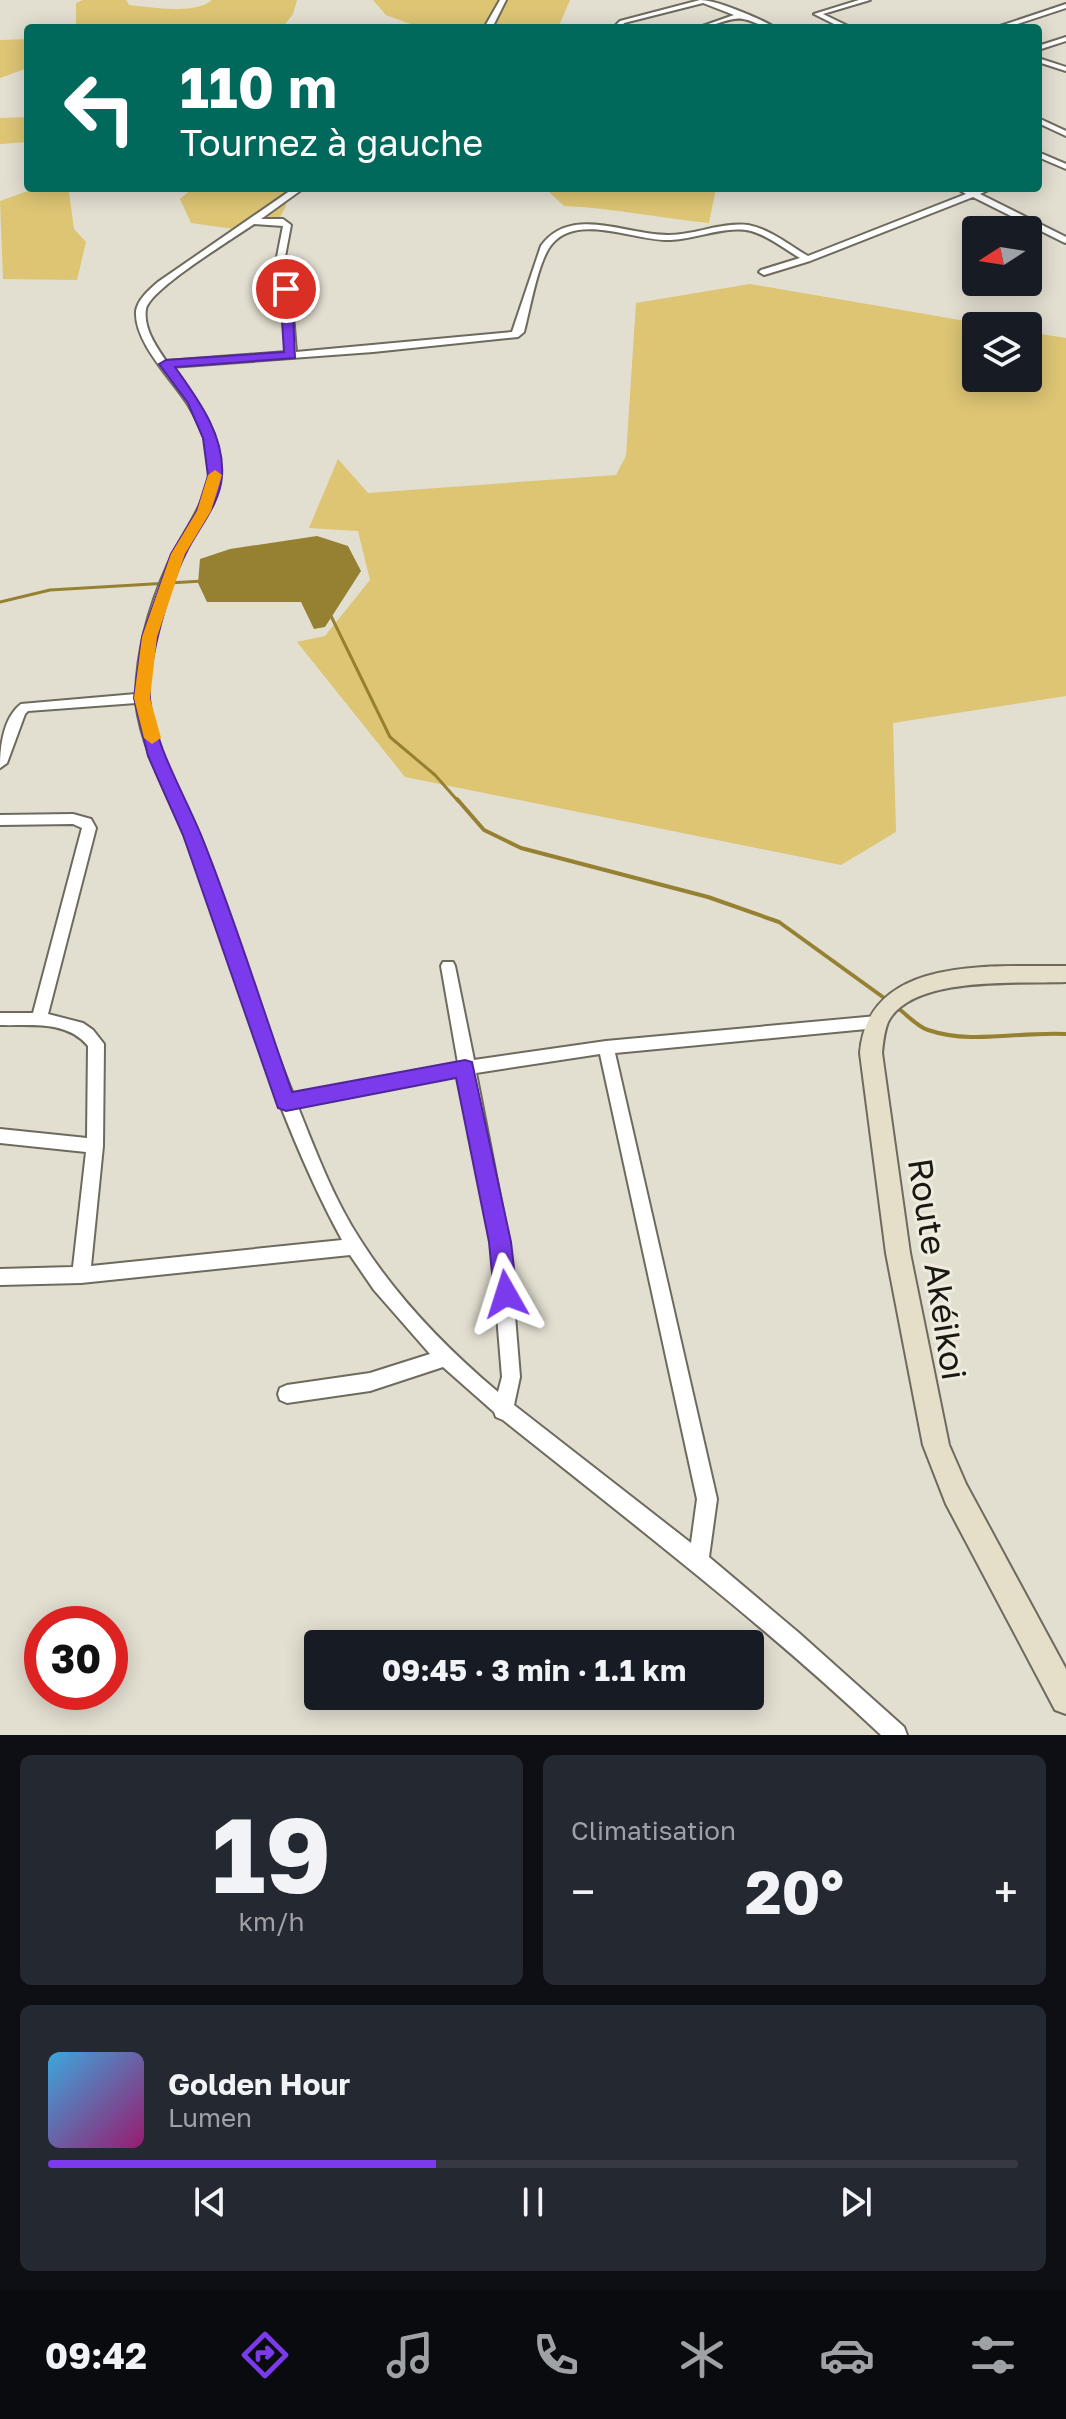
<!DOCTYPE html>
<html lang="fr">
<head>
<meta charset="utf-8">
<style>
	:root { --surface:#171b24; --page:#242831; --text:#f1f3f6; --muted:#9ea1a6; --line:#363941; --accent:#7c3aed }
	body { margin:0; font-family:"Golos Text",sans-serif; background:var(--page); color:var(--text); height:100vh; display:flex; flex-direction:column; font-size:30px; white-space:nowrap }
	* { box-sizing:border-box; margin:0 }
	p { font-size:26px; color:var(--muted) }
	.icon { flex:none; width:44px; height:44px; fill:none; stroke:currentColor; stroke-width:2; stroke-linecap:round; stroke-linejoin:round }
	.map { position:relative; height:1735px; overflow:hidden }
	.details { display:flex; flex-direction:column; gap:20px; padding:20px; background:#0d0f14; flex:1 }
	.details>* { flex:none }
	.guide { position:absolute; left:24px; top:24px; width:1018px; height:168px; border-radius:8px; box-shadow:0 4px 20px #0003; background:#00695c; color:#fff; overflow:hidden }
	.needle { width:52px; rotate:258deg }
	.controls { position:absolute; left:962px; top:216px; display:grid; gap:16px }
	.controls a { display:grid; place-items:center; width:80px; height:80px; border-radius:8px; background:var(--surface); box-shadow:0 4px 20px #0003; font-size:40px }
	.speed { position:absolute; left:24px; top:1606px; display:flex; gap:16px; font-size:40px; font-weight:700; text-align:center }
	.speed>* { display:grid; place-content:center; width:104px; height:104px; border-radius:50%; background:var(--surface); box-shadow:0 4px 20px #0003; line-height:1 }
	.speed .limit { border:12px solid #d22; background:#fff; color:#111 }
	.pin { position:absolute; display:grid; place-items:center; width:68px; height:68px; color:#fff; margin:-34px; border:4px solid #fff; border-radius:50%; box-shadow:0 2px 8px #0007 }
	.me { position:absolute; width:88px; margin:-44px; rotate:354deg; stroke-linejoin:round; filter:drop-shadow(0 0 6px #0008) }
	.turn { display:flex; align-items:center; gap:28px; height:168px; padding:0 24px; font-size:36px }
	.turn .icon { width:104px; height:104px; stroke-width:2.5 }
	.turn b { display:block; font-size:56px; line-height:68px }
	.big { font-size:60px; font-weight:700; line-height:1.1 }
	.details .tile { flex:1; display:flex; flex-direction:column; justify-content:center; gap:12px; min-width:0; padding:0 28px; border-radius:12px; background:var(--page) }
	.details .dial { align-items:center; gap:0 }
	.dial b { font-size:104px; line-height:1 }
	.song { display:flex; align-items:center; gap:24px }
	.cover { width:96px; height:96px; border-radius:12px; background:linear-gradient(135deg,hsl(200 70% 55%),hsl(320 70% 35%)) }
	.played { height:8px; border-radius:4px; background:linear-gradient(90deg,var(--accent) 40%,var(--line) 40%) }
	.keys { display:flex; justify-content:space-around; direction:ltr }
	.heat { display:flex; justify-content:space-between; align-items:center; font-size:44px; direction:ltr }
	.details .tiles { flex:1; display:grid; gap:20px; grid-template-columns:1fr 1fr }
	.tile:last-child { grid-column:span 2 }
	.trip { position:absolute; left:304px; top:1630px; width:460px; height:80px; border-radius:8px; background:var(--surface); box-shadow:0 4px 20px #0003; font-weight:700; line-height:80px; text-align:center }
	.menu { display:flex; height:128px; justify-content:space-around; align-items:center; background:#090b0e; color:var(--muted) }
	.menu .icon { width:56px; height:56px }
	.menu .selected { color:var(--accent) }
	.menu b { font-size:36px; color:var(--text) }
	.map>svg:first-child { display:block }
	.green { fill:#ddc574 }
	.water { fill:#968032 }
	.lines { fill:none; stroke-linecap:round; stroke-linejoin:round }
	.stream-far1 { stroke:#968032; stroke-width:3 }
	.stream { stroke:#968032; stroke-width:4 }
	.street-casing { stroke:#6e6a5e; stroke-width:4 }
	.secondary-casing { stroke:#6e6a5e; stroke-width:4 }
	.street { fill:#fff; fill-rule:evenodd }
	.secondary { fill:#e5dec8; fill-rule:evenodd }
	.route { fill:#7c3aed; stroke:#51269a; stroke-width:2 }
	.slow { fill:#f59e0b }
	.labels { text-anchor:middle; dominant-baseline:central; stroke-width:6; stroke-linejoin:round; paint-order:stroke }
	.near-street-label { font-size:34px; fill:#191813; stroke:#efebde }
</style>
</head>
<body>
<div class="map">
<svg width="1066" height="1735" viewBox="0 0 1066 1735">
	<rect width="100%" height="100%" fill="#e2ded0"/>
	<path class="green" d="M83 0H126L129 5C149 7 196 15 212 0H297L293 14 282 28H71L76 24V3Z
		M373 0H570L558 28H413V25L386 15Z
		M28 39V68L0 78V40Z
		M28 117V142L0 144V118Z
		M36 188H62L69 192 74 229 86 242 77 280 3 279 0 201Z
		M193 188H285L286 206 279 219 234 229 191 223 180 199Z
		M545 188H716L709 223C660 218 613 208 564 206Z
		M750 284 995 326H976V378H1028V332L1066 338V696L893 723 896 832 841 865 405 777 297 642 325 636 370 580 358 531 309 528 338 459 368 493 616 475 626 456 636 303Z"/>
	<path class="water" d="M317 536 348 546 361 571 325 627 314 629 301 602H207L198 583 200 559 230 549Z"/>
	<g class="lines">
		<path class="stream-far1" d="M0 602 50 590 203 581
			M331 616 390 737 435 775 458 801"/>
		<path class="stream" d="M457 799 484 830 521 848 708 897 779 922 887 1000
			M898 1008C907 1015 918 1027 928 1030 972 1045 1020 1031 1066 1034"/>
		<g class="street-casing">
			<path id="street" d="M500 0H506L492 28H484Z
				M700 0C717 0 761 19 776 28 763 28 755 21 743 19 730 16 712 28 697 28L734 15 703 3 624 23 623 25 625 28H617L616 25 620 21Z
				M859 0H870L823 14 852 28H842L814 14Z
				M1066 4V8L1005 28H994Z
				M1066 37V41L1038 50V46Z
				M1038 58 1066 67V71L1038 62Z
				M1038 118 1066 131V136L1038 123Z
				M1038 152 1066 164V169L1038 157Z
				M294 188H304L261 219H283L291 225 284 262 291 289 296 352 512 332 541 246C571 204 628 236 669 235 695 235 721 222 748 225 770 229 789 245 808 256L966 194 956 188H967L973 191 982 188H993L980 194 1066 237V243L1063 242 973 197 810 261 764 275 759 272 761 270 800 258C784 249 769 236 751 231 725 225 697 239 671 240 638 242 578 212 552 244 538 260 530 310 524 332L518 337 373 352 171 367C190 392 216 423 219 456 223 495 201 518 185 551 165 590 147 652 148 696 150 749 183 796 202 843 234 926 259 1012 293 1094L458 1063 441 966 443 962H453L455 966 474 1060 606 1041 877 1016 882 1018 885 1022 882 1026 877 1028 615 1053 717 1499 709 1557 799 1633 904 1727 907 1735H881C761 1622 632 1523 503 1420L496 1417 494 1412 443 1367 370 1391 287 1403 280 1400 278 1394 280 1388 287 1385 370 1373 430 1354 374 1290 350 1255 81 1283 0 1285V1269L73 1267 86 1152 0 1143V1129L87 1138 88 1046C67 1020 30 1026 0 1025V1013H33L82 828 73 824 0 825V815L73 814 91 819 96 828 48 1014 83 1023 93 1030 104 1044 103 1146 91 1266 342 1240C276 1119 240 986 193 856 174 805 143 757 136 703L28 711 25 714 7 763 0 768C0 747 3 718 21 704L136 694C137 650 150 604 168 564 184 527 217 495 208 451 205 435 197 420 189 406 173 380 134 343 136 311 138 299 149 290 158 282ZM254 224 283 226 276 262 281 289 286 352 166 361C156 346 143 328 146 309 150 289 234 238 254 224ZM600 1054 697 1499 691 1543 514 1405 520 1377 509 1242 476 1073ZM461 1075 491 1242 502 1377 498 1392C446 1348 398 1299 361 1241 334 1200 316 1152 298 1107Z"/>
		</g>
		<g class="secondary-casing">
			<path id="secondary" d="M1066 966V982C1021 984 912 975 888 1022 884 1032 883 1043 882 1053L910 1253 949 1445 966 1484 1066 1669V1714L1055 1710 946 1504 923 1445 886 1253 860 1053C868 954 994 967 1066 966Z"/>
		</g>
		<use href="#street" class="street"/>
		<use href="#secondary" class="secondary"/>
	</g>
	<path class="route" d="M286 285 292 289 295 358 175 367C197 398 225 435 222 476 220 505 198 528 186 553 170 585 147 663 150 699 155 747 183 791 201 835 235 919 262 1007 292 1092L465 1060 472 1062 511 1242 517 1294 514 1302 506 1305 498 1302 494 1294 489 1242 456 1078 286 1111 278 1108 183 835 148 756 134 698 142 637 171 554 197 511 208 476 203 438 188 403 159 364 166 360 284 352 280 289Z"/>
	<path class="slow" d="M215 470 222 475 211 511 185 554 157 637 150 698 161 738 152 744 144 738 134 698 142 637 171 554 197 511 208 475Z"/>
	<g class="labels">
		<g class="near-street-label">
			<text transform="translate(938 1269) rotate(81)">Route Akéikoi</text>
		</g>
	</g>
</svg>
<div class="controls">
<a><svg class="needle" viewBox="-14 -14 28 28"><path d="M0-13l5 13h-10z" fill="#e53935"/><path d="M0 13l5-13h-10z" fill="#9ea1a6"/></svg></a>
<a><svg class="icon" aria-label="layers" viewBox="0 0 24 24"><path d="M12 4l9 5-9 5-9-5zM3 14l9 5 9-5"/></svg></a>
</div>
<div class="speed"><div class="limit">30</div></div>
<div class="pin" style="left:286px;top:289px;background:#d93025"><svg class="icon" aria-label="arrive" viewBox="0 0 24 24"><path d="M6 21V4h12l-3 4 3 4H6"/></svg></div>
<svg class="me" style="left:506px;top:1294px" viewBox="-20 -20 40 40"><path d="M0-17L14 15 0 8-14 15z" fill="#7c3aed" stroke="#fff" stroke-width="4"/></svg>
<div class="trip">09:45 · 3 min · 1.1 km</div>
<div class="guide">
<div class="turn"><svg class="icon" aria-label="left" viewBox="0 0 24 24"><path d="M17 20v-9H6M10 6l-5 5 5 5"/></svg><div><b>110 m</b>Tournez à gauche</div></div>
</div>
</div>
<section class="details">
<div class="tiles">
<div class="tile dial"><b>19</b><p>km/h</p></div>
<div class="tile"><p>Climatisation</p>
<div class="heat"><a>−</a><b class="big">20°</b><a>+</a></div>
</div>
<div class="tile">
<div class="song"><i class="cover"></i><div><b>Golden Hour</b><p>Lumen</p></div></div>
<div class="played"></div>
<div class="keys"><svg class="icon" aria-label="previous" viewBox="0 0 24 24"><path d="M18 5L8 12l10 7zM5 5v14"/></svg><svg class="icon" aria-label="pause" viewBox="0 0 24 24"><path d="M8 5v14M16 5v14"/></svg><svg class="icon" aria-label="next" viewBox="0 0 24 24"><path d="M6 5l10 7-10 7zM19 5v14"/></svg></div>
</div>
</div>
</section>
<nav class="menu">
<b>09:42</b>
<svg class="icon selected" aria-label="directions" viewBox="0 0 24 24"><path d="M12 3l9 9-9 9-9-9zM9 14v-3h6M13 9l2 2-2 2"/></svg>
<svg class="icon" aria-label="music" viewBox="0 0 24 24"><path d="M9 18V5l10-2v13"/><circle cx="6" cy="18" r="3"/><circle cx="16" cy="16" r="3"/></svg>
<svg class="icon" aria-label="phone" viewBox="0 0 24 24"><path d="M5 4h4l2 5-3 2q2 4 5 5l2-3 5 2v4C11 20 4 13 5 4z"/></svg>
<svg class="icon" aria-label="climate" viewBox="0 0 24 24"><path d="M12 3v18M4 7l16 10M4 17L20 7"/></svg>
<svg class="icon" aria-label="car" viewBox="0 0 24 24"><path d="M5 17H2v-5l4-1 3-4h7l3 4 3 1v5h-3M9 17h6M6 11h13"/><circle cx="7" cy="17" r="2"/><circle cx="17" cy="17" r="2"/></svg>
<svg class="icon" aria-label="filters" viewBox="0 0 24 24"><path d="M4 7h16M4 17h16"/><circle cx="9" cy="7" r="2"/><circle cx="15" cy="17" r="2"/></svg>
</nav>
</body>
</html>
